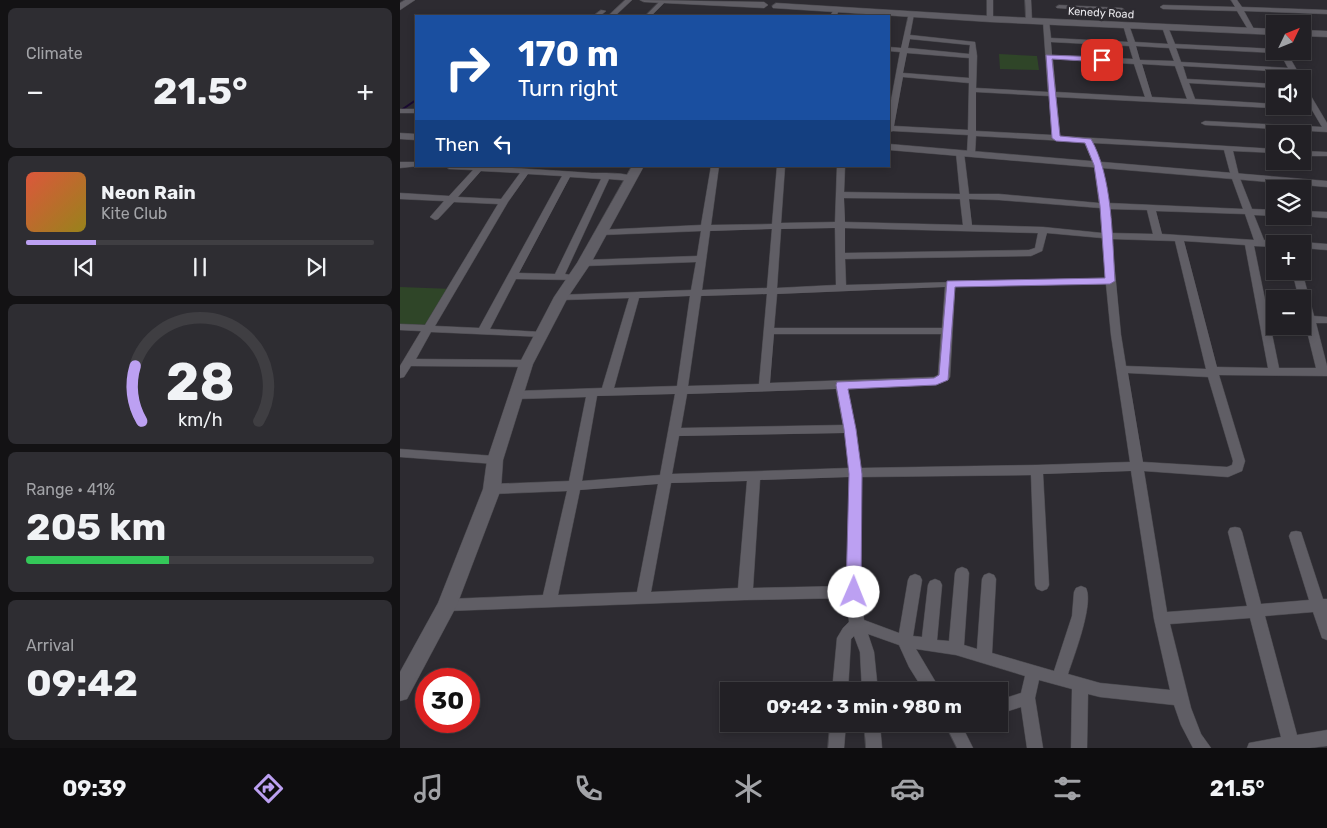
<!DOCTYPE html>
<html lang="en">
<head>
<meta charset="utf-8">
<style>
	:root { --surface:#222025; --page:#2e2d32; --text:#f1f3f6; --muted:#a2a3a7; --line:#3f3e42; --accent:#bca0f2 }
	body { margin:0; font-family:Rubik,sans-serif; background:var(--page); color:var(--text); height:100vh; display:flex; flex-direction:column; font-size:19px; white-space:nowrap }
	* { box-sizing:border-box; margin:0 }
	p { font-size:16px; color:var(--muted) }
	.icon { flex:none; width:28px; height:28px; fill:none; stroke:currentColor; stroke-width:2; stroke-linecap:round; stroke-linejoin:round }
	.map { position:relative; flex:1; overflow:hidden }
	.sheet { display:flex; flex-direction:column; gap:8px; padding:8px; background:#131214; width:400px }
	.sheet>* { flex:none }
	.hud { position:absolute; left:15px; top:15px; width:475px; height:152px; border-radius:0px; box-shadow:0 2px 8px #0003,0 0 0 1px var(--line); background:#1a4fa0; color:#fff; overflow:hidden }
	.needle { width:32px; rotate:47deg }
	.buttons { position:absolute; left:866px; top:15px; display:grid; gap:10px }
	.buttons a { display:grid; place-items:center; width:45px; height:45px; border-radius:0px; background:var(--surface); box-shadow:0 2px 8px #0003,0 0 0 1px var(--line); font-size:25px }
	.speed { position:absolute; left:15px; top:668px; display:flex; gap:10px; font-size:25px; font-weight:700; text-align:center }
	.speed>* { display:grid; place-content:center; width:65px; height:65px; border-radius:50%; background:var(--surface); box-shadow:0 2px 8px #0003,0 0 0 1px var(--line); line-height:1 }
	.speed .limit { border:8px solid #d22; background:#fff; color:#111 }
	.pin { position:absolute; display:grid; place-items:center; width:42px; height:42px; color:#fff; margin:-21px; border-radius:10px; box-shadow:0 2px 8px #0006 }
	.me { position:absolute; width:55px; margin:-28px; rotate:1deg; stroke-linejoin:round; filter:drop-shadow(0 0 4px #0008) }
	.turn { display:flex; align-items:center; gap:18px; height:105px; padding:0 20px; font-size:22px }
	.turn .icon { width:65px; height:65px; stroke-width:2.5 }
	.turn b { display:block; font-size:35px; line-height:42px }
	.then { display:flex; align-items:center; height:48px; padding:0 20px; background:#0003; gap:10px; font-size:19px }
	.big { font-size:38px; font-weight:700; line-height:1.1 }
	.sheet .tile { flex:1; display:flex; flex-direction:column; justify-content:center; gap:8px; min-width:0; padding:0 18px; border-radius:8px; background:var(--page) }
	.sheet .dial { align-items:center; gap:0 }
	.dial svg { height:130px; overflow:visible; fill:none; stroke:var(--line); stroke-width:7; stroke-linecap:round; text-anchor:middle }
	.dial text { fill:var(--text); stroke:none }
	.song { display:flex; align-items:center; gap:15px }
	.cover { width:60px; height:60px; border-radius:8px; background:linear-gradient(135deg,hsl(10 70% 55%),hsl(50 70% 35%)) }
	.played { height:5px; border-radius:2px; background:linear-gradient(90deg,var(--accent) 20%,var(--line) 20%) }
	.keys { display:flex; justify-content:space-around; direction:ltr }
	.heat { display:flex; justify-content:space-between; align-items:center; font-size:28px; direction:ltr }
	.charge { height:8px; border-radius:4px; background:linear-gradient(90deg,#34c759 41%,var(--line) 0) }
	.trip { position:absolute; left:320px; top:682px; width:288px; height:50px; border-radius:0px; background:var(--surface); box-shadow:0 2px 8px #0003,0 0 0 1px var(--line); font-weight:700; line-height:50px; text-align:center }
	.dock { display:flex; height:80px; justify-content:space-around; align-items:center; background:#0e0d0f; color:var(--muted) }
	.dock .icon { width:35px; height:35px }
	.dock .on { color:var(--accent) }
	.dock b { font-size:22px; color:var(--text) }
	main { display:flex; flex:1; min-height:0 }
	.map>svg:first-child { display:block }
	.green { fill:#2f4528 }
	.lines { fill:none; stroke-linecap:round; stroke-linejoin:round }
	.stream { stroke:#190931; stroke-width:2 }
	.street-casing { stroke:#48474c; stroke-width:1 }
	.secondary-casing { stroke:#48474c; stroke-width:1 }
	.street { fill:#605e65; fill-rule:evenodd }
	.secondary { fill:#605e65; fill-rule:evenodd }
	.route { fill:#bca0f2; stroke:#7a689d }
	.labels { text-anchor:middle; dominant-baseline:central; stroke-width:5; stroke-linejoin:round; paint-order:stroke }
	.far-street-label { font-size:11px; fill:#eae9ed; stroke:#2d2b31 }
</style>
</head>
<body>
<main>
<section class="sheet">
<div class="tile"><p>Climate</p>
<div class="heat"><a>−</a><b class="big">21.5°</b><a>+</a></div>
</div>
<div class="tile">
<div class="song"><i class="cover"></i><div><b>Neon Rain</b><p>Kite Club</p></div></div>
<div class="played"></div>
<div class="keys"><svg class="icon" aria-label="previous" viewBox="0 0 24 24"><path d="M18 5L8 12l10 7zM5 5v14"/></svg><svg class="icon" aria-label="pause" viewBox="0 0 24 24"><path d="M8 5v14M16 5v14"/></svg><svg class="icon" aria-label="next" viewBox="0 0 24 24"><path d="M6 5l10 7-10 7zM19 5v14"/></svg></div>
</div>
<div class="tile dial"><svg viewBox="0 0 100 80">
<path d="M14 69A42 42 0 1 1 86 69"/>
<path d="M14 69A42 42 0 0 1 10 35" stroke="#bca0f2"/>
<text x="50" y="56" font-size="32" font-weight="700">28</text>
<text x="50" y="72" font-size="11">km/h</text>
</svg></div>
<div class="tile"><p>Range · 41%</p><b class="big">205 km</b><div class="charge"></div></div>
<div class="tile"><p>Arrival</p><b class="big">09:42</b></div>
</section>
<div class="map">
<svg width="927" height="748" viewBox="0 0 927 748">
	<rect width="100%" height="100%" fill="#2d2b31"/>
	<path class="green" d="M599 54 637 56 639 70 600 69Z
		M0 287 53 289 29 329 0 327Z"/>
	<g class="lines">
		<path class="stream" d="M0 111 16 100"/>
		<g class="street-casing">
			<path id="street" d="M225 0H232L215 16H208Z
				M587 0H593V19L590 21 587 19Z
				M625 0H631L632 21 629 23 626 21Z
				M831 0H837L842 7 927 10V14L844 11 855 31 852 33 849 31 837 11 763 9 760 7 763 5 835 7Z
				M260 1 265 2 251 16H245Z
				M659 5 722 8 725 10 722 12 657 8 656 7Z
				M437 7 440 9 436 16H430L435 8Z
				M201 10 206 11 200 16H193Z
				M509 13 514 14 510 35 575 42 577 56 576 88 648 92 643 21 646 19 649 21 651 38 728 42 723 25 726 23 729 25 735 42 768 44 762 27 765 25 768 27 775 44 875 49V51H878L875 53 776 48 781 62 888 68 879 51H886L902 79H894L890 72 783 66 787 79 875 84V88L789 83 795 99 875 104V106L909 105 902 95V86H905L927 123V132L805 125 801 123 805 121 922 127 912 110 656 97 660 136 875 149V153L833 151 839 176 852 209 875 210V216L854 215 864 240 875 241 880 244H875V247L854 246 879 368H916L904 319 902 299H899L892 271H902L914 316 927 317V323H916L927 366V376L819 375 845 461 842 471 828 477 744 471 767 612 847 606 828 532 830 528 835 527 840 528 842 532 861 604 909 600 889 536 891 532 896 531 901 532 923 599H927V640L922 638 913 612 865 616 897 735 927 730V746L910 748H847L849 743 881 737 850 618 770 624 791 708 801 734 811 748H793L781 725 774 705 700 697 688 694 687 748H671L672 689 639 680 635 698 643 748H627L621 707 599 714V700L621 693 625 676 556 655 516 649 541 691H524L509 667 499 645 468 634 474 652 478 691H462L460 652 454 636 451 639 448 691H432L437 638 443 628 449 622 447 598 345 600 47 611 42 609 40 605 42 601 47 599 143 595 167 491 92 494 87 492 86 489 87 486 92 484 169 481 186 397 116 399 110 395 116 391 202 388 229 298 161 300 156 297 157 295 291 290 296 262 184 266 179 263 184 260 297 256 301 231 201 235 198 234V230L301 225 311 166H319L311 225 372 224 377 166H385L381 223 435 222 437 166H445L444 192 560 194 556 153 560 151 564 153 569 194H599L699 203 694 165 684 142 576 136 575 153 571 155 567 153 568 135 493 131 489 132V111L500 52 489 51V47L501 48ZM510 39 570 45 569 54 508 48ZM651 42 729 46 733 59 652 55ZM736 46 769 48 774 61 740 60ZM507 53 569 58V78L503 73ZM653 59 734 64 745 97 656 92ZM742 64 775 66 787 99 752 97ZM503 77 569 83 568 130 494 126ZM576 92 649 96 652 135 576 131ZM693 143 824 150 831 176 843 209 708 203 702 165ZM444 198 560 199 563 225 445 222ZM569 199 599 200 700 208 702 233 643 227 572 225ZM709 209 747 210 753 234 711 233ZM756 211 845 214 854 240 762 234ZM435 228 436 285 377 288 381 229ZM445 228 638 233 635 248 629 250 445 253ZM372 229 367 288 302 290 310 231ZM647 233 702 238 706 278 446 285 445 259 631 256 642 251ZM712 239 775 241 806 369 726 366 721 335ZM784 241 845 245 868 368 817 367ZM706 284 711 335 730 462 637 465 461 468 447 389 536 385 548 380 550 377 555 287ZM545 287 542 328H374L377 294ZM367 294 359 384 288 386 301 296ZM290 296 277 386 214 388 239 298ZM374 334H541L538 375 534 377 370 383ZM728 373 808 377 833 461 832 465 827 467 743 462ZM436 389 443 425 281 428 287 394ZM275 394 260 475 182 481 197 396ZM445 433 449 468 272 474 279 436ZM731 471 754 619 770 690 700 683 668 674C674 656 694 604 686 588L681 586 676 588 674 592 672 616 654 671 592 653 596 579 594 575 589 573 584 575 582 579 577 649 564 645 569 573 567 569 562 567 557 569 555 573 549 641 537 640 542 585 540 581 535 579 530 581 528 585 522 637 513 636 522 580 520 576 515 574 510 576 508 580 499 633 464 620 460 592 462 477 631 475 635 585 637 589 642 591 647 589 649 585 643 474ZM450 477 446 586 353 588 360 480ZM347 481 338 588 251 592 271 483ZM258 484 237 592 158 595 180 490Z
				M0 109H16V113H0Z
				M902 151 927 152V156H902Z
				M0 162H16V166H19L0 168Z
				M45 166C95 166 143 170 192 173 202 173 228 172 236 178L232 181 209 179 165 274 177 276 178 278 177 280 116 279 90 329 141 332 146 335 145 337 31 332 16 359 126 360 130 361 132 364 130 367 11 366 4 377 0 378V366L21 331 0 330V324L25 325 98 204 54 202 38 219 35 220 30 217 44 201 0 199V193L49 196 73 170 49 169ZM81 171 120 173 101 199 58 197ZM128 174 162 176 79 328 35 326 108 202ZM170 177 201 179 155 274 119 273Z
				M902 211 927 212V218L900 216H902Z
				M902 242 927 244V250L902 248V244H898Z
				M0 449 95 456 99 457 101 460 99 463 95 464 0 457Z
				M430 724H446L444 748H428Z
				M464 724H480L482 748H466Z
				M545 724H561L573 748H557Z"/>
		</g>
		<g class="secondary-casing">
			<path id="secondary" d="M5 0H15L0 10V3Z
				M240 0 364 2 368 5 364 8 244 2Z
				M376 3 590 16 875 29V35L590 22 373 8 372 6Z
				M902 30 927 31V37L902 36Z
				M0 133 16 134V140L0 139Z
				M489 144 927 181V187L489 150Z
				M232 166H244L191 263 168 297 133 364 103 460 101 489 57 605 7 699 0 701V672L38 603 83 489 87 460 119 364 154 297 177 263Z"/>
		</g>
		<use href="#street" class="street"/>
		<use href="#secondary" class="secondary"/>
	</g>
	<path class="route" d="M646 55 702 57 706 60 702 62 652 59 660 136 691 139C713 178 712 237 715 281L710 284 555 287 548 380 536 385 448 389 456 429 462 474 461 592 459 596 454 598 448 596 446 592 449 474 444 429 436 385 437 382 534 378 539 375 547 281 705 278 700 206 694 165 685 143 656 141 652 138Z"/>
	<g class="labels">
		<g class="far-street-label">
			<text transform="translate(701 13) rotate(3)">Kenedy Road</text>
		</g>
	</g>
</svg>
<div class="buttons">
<a><svg class="needle" viewBox="-14 -14 28 28"><path d="M0-13l5 13h-10z" fill="#e53935"/><path d="M0 13l5-13h-10z" fill="#a2a3a7"/></svg></a>
<a><svg class="icon" aria-label="sound" viewBox="0 0 24 24"><path d="M4 9h4l5-4v14l-5-4H4zM17 9q2 3 0 6"/></svg></a>
<a><svg class="icon" aria-label="search" viewBox="0 0 24 24"><circle cx="10" cy="10" r="6"/><path d="M15 15l6 6"/></svg></a>
<a><svg class="icon" aria-label="layers" viewBox="0 0 24 24"><path d="M12 4l9 5-9 5-9-5zM3 14l9 5 9-5"/></svg></a>
<a>+</a>
<a>−</a>
</div>
<div class="speed"><div class="limit">30</div></div>
<div class="pin" style="left:702px;top:60px;background:#d93025"><svg class="icon" aria-label="arrive" viewBox="0 0 24 24"><path d="M6 21V4h12l-3 4 3 4H6"/></svg></div>
<svg class="me" style="left:454px;top:592px" viewBox="-20 -20 40 40"><circle r="19" fill="#fff"/><path d="M0-13L10 11 0 6-10 11z" fill="#bca0f2"/></svg>
<div class="trip">09:42 · 3 min · 980 m</div>
<div class="hud">
<div class="turn"><svg class="icon" aria-label="right" viewBox="0 0 24 24"><path d="M7 20v-9h11M14 6l5 5-5 5"/></svg><div><b>170 m</b>Turn right</div></div>
<div class="then">Then<svg class="icon" aria-label="left" viewBox="0 0 24 24"><path d="M17 20v-9H6M10 6l-5 5 5 5"/></svg></div>
</div>
</div>
</main>
<nav class="dock">
<b>09:39</b>
<svg class="icon on" aria-label="directions" viewBox="0 0 24 24"><path d="M12 3l9 9-9 9-9-9zM9 14v-3h6M13 9l2 2-2 2"/></svg>
<svg class="icon" aria-label="music" viewBox="0 0 24 24"><path d="M9 18V5l10-2v13"/><circle cx="6" cy="18" r="3"/><circle cx="16" cy="16" r="3"/></svg>
<svg class="icon" aria-label="phone" viewBox="0 0 24 24"><path d="M5 4h4l2 5-3 2q2 4 5 5l2-3 5 2v4C11 20 4 13 5 4z"/></svg>
<svg class="icon" aria-label="climate" viewBox="0 0 24 24"><path d="M12 3v18M4 7l16 10M4 17L20 7"/></svg>
<svg class="icon" aria-label="car" viewBox="0 0 24 24"><path d="M5 17H2v-5l4-1 3-4h7l3 4 3 1v5h-3M9 17h6M6 11h13"/><circle cx="7" cy="17" r="2"/><circle cx="17" cy="17" r="2"/></svg>
<svg class="icon" aria-label="filters" viewBox="0 0 24 24"><path d="M4 7h16M4 17h16"/><circle cx="9" cy="7" r="2"/><circle cx="15" cy="17" r="2"/></svg>
<b>21.5°</b>
</nav>
</body>
</html>
